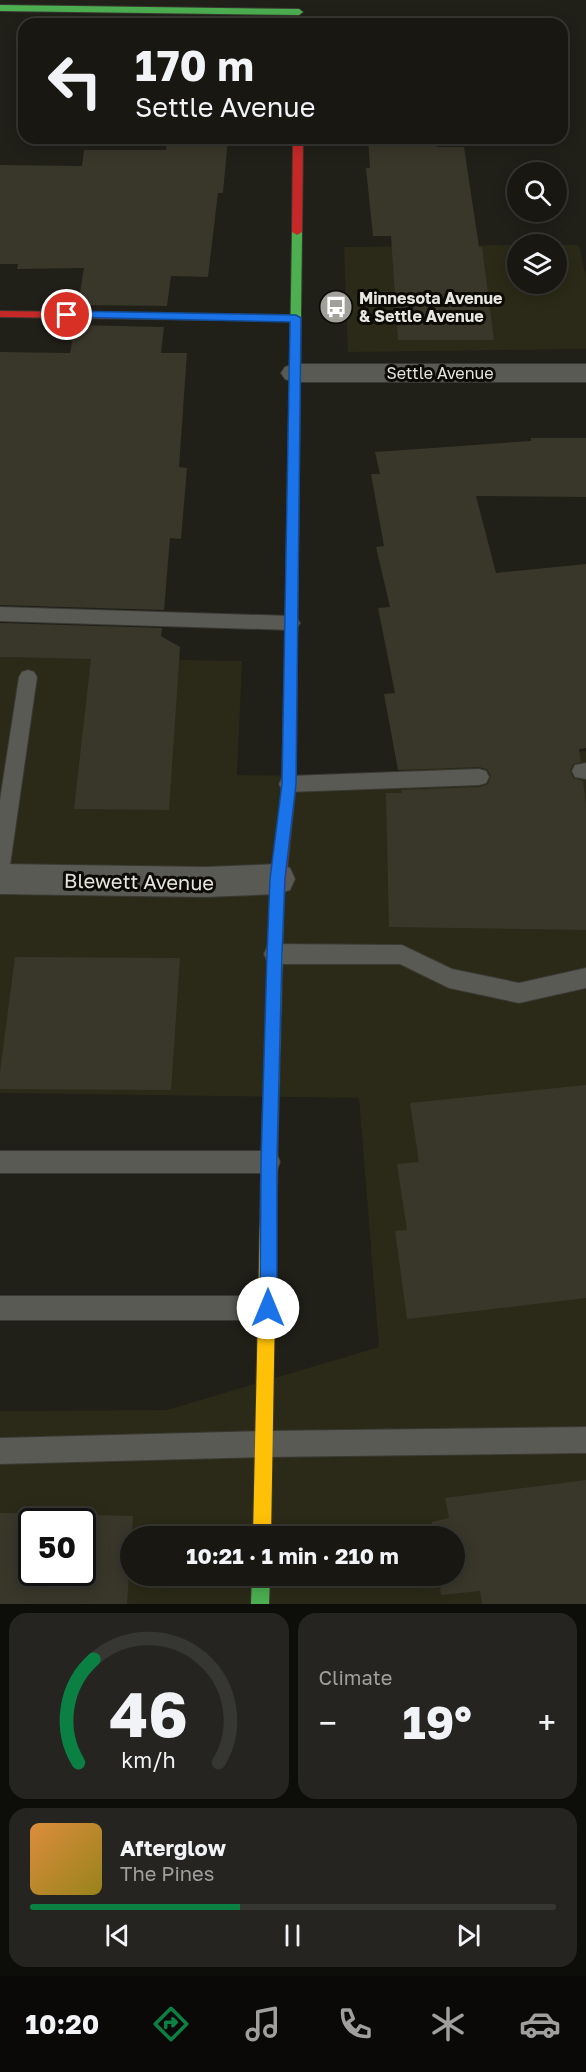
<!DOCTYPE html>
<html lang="en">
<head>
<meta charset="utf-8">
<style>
	:root { --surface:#181712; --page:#252420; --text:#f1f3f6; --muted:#9f9f9f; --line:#363632; --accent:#0b8043 }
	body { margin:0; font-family:"Golos Text",sans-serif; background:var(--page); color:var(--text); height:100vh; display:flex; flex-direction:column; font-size:22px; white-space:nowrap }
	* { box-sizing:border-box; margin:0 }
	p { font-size:20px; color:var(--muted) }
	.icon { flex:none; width:33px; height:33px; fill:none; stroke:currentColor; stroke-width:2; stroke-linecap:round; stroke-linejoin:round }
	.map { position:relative; height:1604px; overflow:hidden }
	.drawer { display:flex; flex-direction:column; gap:9px; padding:9px; background:#0d0d0a; flex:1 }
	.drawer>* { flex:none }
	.hud { position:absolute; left:18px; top:18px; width:550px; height:126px; border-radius:18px; box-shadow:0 3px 15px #0003,0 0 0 2px var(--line); background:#181712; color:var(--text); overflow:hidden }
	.buttons { position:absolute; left:507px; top:162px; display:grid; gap:12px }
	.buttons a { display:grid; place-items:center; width:60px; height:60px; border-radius:50%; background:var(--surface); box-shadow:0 3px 15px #0003,0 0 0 2px var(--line); font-size:30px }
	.speed { position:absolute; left:18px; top:1508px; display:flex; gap:12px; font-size:30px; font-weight:700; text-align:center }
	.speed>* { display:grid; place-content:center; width:78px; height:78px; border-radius:50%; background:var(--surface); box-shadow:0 3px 15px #0003,0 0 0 2px var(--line); line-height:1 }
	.speed .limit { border:3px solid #111; border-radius:9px; background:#fff; color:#111 }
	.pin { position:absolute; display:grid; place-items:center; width:51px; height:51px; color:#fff; margin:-26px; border:3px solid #fff; border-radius:50%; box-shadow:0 2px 6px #0007 }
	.me { position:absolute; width:66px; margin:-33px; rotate:0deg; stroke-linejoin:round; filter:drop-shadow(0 0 4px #0008) }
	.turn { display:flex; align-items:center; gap:21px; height:126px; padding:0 18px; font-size:27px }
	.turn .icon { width:78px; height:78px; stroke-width:2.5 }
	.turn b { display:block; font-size:42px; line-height:51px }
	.big { font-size:45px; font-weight:700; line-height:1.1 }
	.drawer .tile { flex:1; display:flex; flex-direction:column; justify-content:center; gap:9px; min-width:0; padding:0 21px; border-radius:18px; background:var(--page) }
	.drawer .dial { align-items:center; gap:0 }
	.dial svg { height:156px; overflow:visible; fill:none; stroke:var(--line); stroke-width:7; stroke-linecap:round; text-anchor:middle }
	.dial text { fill:var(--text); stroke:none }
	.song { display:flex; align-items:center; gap:18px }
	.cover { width:72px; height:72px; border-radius:9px; background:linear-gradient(135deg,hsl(30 70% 55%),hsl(50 70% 35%)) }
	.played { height:6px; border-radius:3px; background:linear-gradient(90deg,var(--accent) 40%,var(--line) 40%) }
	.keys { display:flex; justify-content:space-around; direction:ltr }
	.heat { display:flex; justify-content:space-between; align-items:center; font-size:33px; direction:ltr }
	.drawer .tiles { flex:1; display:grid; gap:9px; grid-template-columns:1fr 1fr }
	.tile:last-child { grid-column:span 2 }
	.trip { position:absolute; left:120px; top:1526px; width:345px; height:60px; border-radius:30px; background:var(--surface); box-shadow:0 3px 15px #0003,0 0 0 2px var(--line); font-weight:700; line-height:60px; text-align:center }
	.tabs { display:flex; height:96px; justify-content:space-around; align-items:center; background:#0a0907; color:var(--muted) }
	.tabs .icon { width:42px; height:42px }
	.tabs .on { color:var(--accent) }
	.tabs b { font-size:27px; color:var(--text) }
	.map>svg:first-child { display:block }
	.built { fill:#2b2a18; fill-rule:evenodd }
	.building { fill:#39372a; fill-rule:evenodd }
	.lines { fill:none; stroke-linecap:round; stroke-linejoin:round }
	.lane-casing { stroke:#393933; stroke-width:2 }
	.street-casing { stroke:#393933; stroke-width:2 }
	.fast-casing { stroke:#393933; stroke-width:2 }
	.slow-casing { stroke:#393933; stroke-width:2 }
	.jam-casing { stroke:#393933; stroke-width:2 }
	.lane { fill:#5a5a54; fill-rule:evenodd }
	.street { fill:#5a5a54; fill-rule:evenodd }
	.fast { fill:#4caf50; fill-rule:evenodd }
	.slow { fill:#ffc107; fill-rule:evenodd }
	.jam { fill:#c62828; fill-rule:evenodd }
	.route { fill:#1a73e8; stroke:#114b97; stroke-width:1.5 }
	.labels { text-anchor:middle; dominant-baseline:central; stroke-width:6; stroke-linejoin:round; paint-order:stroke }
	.far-poi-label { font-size:16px; font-weight:bold; fill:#e7e6de; stroke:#0c0b06; text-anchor:start }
	.far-street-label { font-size:16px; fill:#e7e6de; stroke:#0c0b06 }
	.street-label { font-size:20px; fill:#e7e6de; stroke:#0c0b06 }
</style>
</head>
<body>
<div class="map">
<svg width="586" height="1604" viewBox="0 0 586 1604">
	<rect width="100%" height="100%" fill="#201f18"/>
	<path class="built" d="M517 245 518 284H556L557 245H579L586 278V349L348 352 344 247Z
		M0 657 242 661 237 775 348 776 586 751V1604H0V1411L167 1410 379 1347 359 1098 0 1093ZM32 1521H82V1572H32ZM130 1536H454V1575H130Z"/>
	<path class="building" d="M167 138H228L223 193H218L208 277 171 276 167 306 78 305 84 268 17 269 18 264H0V165L82 166 84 150H166Z
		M368 138H436L437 147H464L479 247H482L494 340H398L391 236H373L366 168H370Z
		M75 325 164 327 161 353H187L179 467 187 468 181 539 170 538 164 610 0 605V352L70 353Z
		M531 438H586V497L476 496 496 573 586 564V748L579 749 581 762 573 764 570 770 573 778 583 781 586 806V930L389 927 386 793H402L401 790 480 787 488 784 491 776 487 769 479 767 398 770 384 694 395 693 378 608 390 607 376 547 384 546 371 474H380L375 452 531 441Z
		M0 623 162 628 161 636 180 647 169 810 74 809 91 659 0 657Z
		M15 957 180 958 171 1090 0 1089V1072Z
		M586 1085V1298L407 1319 395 1231 407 1230 397 1164 419 1162 410 1103Z
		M586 1480V1604H482L480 1591 441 1595 439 1575H454V1536H433L432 1522 449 1518 445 1498Z
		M0 1513 133 1516 127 1604H0ZM32 1521H82V1572H32Z"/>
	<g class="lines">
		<g class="lane-casing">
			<path id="lane" d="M0 607 291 616 297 618 300 623 297 628 291 630 0 621Z
				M28 670 34 672 37 677 10 865 7 871 0 874V800L19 677 22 672Z
				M586 763V779L575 777 572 771 575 765Z
				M479 769 486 771 489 777 486 783 479 785 289 792 282 790 279 784 282 778 289 776Z
				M274 944 402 945 452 969 519 983 586 968V988L519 1003 449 988 400 964H274L267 961 264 954 267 947Z
				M0 1151H269L277 1154 280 1162 277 1170 269 1173H0Z
				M0 1296H269L278 1299 281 1308 278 1317 269 1320H0Z
				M586 1427V1453L265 1457 0 1464V1438L265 1431Z"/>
		</g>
		<g class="street-casing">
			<path id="street" d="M294 364H586V382H294L285 379 281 373 285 367Z
				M0 864 205 867 278 864 290 868 295 879 290 890 278 894 205 897 0 894Z"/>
		</g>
		<g class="fast-casing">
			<path id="fast" d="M0 5 299 9 303 12 299 15 0 11Z
				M297 229 302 232 297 645 291 650 285 645 292 232Z
				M277 894 282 896 284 900 278 1131 276 1136 270 1139 264 1136 262 1131 270 900 272 896Z
				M252 1575H270L269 1604H251Z"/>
		</g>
		<g class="slow-casing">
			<path id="slow" d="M270 1123 276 1126 278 1131 271 1536H253L262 1131 264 1126Z"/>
		</g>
		<g class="jam-casing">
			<path id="jam" d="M293 138H303L302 232 297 235 292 232Z
				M0 311 296 315 301 318 296 321 0 317Z
				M291 640 297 645 296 784 284 900 282 904 277 906 272 904 270 900 282 784 285 645Z"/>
		</g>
		<use href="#lane" class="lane"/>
		<use href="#street" class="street"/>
		<use href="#fast" class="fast"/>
		<use href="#slow" class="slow"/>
		<use href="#jam" class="jam"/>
	</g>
	<path class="route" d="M67 311 296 315 301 318 296 784 285 879 282 954 277 1162V1308L274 1314 268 1317 263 1314 260 1308 261 1162 267 954 270 879 282 784 290 322 63 317V312Z"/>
	<defs>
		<g id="bus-disc" transform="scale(1.725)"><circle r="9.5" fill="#a1a099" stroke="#0c0b06"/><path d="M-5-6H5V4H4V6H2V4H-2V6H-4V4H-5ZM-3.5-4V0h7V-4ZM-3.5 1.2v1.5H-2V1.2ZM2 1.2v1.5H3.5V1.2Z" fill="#fff"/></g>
	</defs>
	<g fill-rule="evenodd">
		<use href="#bus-disc" x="336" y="307"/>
	</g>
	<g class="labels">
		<g class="far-poi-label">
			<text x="359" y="298">Minnesota Avenue<tspan x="359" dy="18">&amp; Settle Avenue</tspan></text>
		</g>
		<g class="far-street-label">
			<text x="440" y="373">Settle Avenue</text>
		</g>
		<g class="street-label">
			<text transform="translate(139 881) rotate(1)">Blewett Avenue</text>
		</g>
	</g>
</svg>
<div class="buttons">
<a><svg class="icon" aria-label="search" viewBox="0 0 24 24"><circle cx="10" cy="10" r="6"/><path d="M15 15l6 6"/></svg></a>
<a><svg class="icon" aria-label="layers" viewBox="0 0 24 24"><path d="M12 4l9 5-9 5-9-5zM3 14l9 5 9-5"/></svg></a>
</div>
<div class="speed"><div class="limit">50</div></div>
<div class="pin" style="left:67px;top:315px;background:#d93025"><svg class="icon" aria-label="arrive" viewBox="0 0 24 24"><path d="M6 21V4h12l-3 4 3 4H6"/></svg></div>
<svg class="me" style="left:268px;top:1308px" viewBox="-20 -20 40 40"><circle r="19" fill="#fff"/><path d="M0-13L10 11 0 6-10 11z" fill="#1a73e8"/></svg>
<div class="trip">10:21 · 1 min · 210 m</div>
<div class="hud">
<div class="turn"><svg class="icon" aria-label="left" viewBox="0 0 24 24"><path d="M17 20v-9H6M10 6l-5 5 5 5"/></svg><div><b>170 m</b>Settle Avenue</div></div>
</div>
</div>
<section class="drawer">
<div class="tiles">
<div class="tile dial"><svg viewBox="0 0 100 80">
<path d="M14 69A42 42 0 1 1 86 69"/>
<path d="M14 69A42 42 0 0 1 22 16" stroke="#0b8043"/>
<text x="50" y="56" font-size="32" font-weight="700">46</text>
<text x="50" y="72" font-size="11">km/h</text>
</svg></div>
<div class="tile"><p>Climate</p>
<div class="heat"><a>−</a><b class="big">19°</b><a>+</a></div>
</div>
<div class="tile">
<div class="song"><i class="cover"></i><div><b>Afterglow</b><p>The Pines</p></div></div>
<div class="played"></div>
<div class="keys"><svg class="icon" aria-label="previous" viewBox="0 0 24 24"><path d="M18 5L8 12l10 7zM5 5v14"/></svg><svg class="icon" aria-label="pause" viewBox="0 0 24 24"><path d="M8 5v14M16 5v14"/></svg><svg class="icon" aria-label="next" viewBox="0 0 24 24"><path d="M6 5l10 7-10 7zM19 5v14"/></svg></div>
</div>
</div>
</section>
<nav class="tabs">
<b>10:20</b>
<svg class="icon on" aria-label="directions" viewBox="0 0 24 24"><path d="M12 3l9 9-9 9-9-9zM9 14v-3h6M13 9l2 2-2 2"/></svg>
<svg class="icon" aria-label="music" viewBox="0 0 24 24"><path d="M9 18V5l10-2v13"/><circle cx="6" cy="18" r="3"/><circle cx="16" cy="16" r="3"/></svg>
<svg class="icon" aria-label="phone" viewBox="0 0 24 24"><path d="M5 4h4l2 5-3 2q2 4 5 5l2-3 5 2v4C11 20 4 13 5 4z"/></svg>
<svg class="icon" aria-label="climate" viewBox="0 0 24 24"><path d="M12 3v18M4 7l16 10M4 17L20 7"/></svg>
<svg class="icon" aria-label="car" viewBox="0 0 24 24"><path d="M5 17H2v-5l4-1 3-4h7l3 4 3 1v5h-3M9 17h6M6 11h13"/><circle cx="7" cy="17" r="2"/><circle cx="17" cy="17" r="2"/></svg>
</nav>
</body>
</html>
